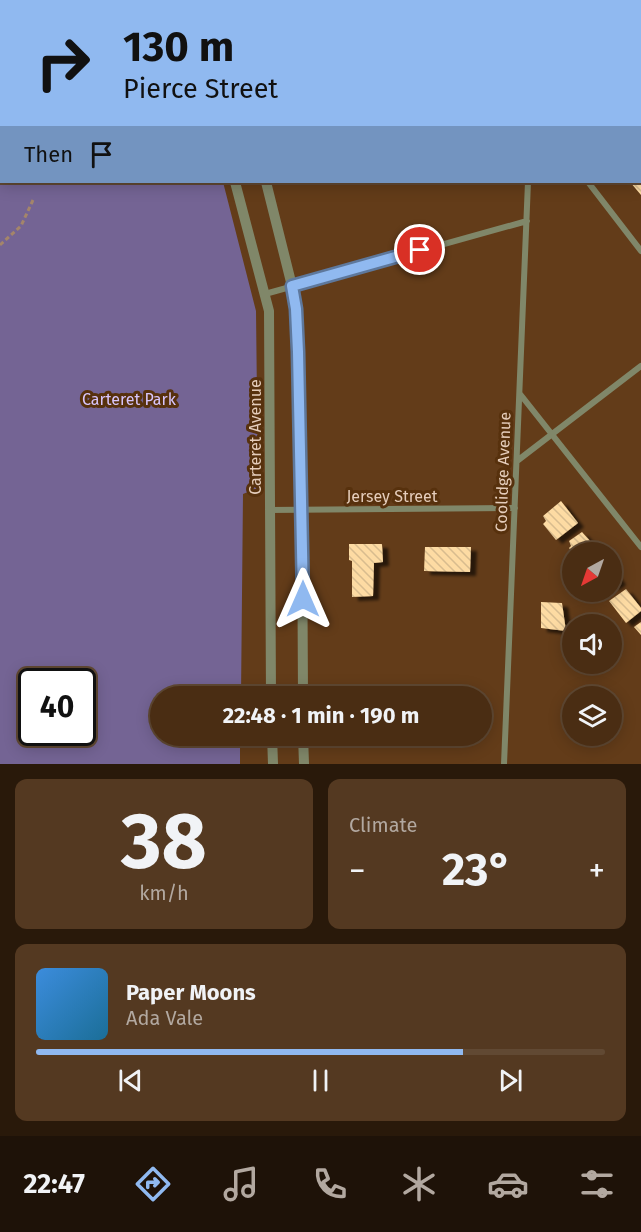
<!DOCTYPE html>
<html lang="en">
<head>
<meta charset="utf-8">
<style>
	:root { --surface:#4a2d13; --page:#543921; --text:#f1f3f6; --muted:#b2a8a0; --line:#614933; --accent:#90b9f0 }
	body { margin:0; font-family:"Fira Sans",sans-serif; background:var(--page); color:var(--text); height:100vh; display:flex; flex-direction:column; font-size:22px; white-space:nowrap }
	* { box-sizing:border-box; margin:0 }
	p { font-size:20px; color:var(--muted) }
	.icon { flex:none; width:33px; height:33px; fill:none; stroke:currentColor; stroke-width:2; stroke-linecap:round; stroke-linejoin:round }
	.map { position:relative; height:764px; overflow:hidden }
	.panel { display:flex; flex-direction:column; gap:15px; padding:15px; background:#29190a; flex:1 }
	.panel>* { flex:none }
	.banner { position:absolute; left:0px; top:0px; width:642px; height:183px; box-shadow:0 3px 15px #0003,0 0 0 2px var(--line); background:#90b9f0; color:#111; overflow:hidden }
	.needle { width:39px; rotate:220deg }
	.buttons { position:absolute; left:562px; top:542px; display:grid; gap:12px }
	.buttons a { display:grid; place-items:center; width:60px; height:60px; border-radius:50%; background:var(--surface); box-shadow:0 3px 15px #0003,0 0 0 2px var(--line); font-size:30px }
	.speed { position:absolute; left:18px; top:668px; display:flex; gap:12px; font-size:30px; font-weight:700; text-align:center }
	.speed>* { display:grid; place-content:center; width:78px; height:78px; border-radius:50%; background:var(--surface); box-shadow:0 3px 15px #0003,0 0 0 2px var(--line); line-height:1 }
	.speed .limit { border:3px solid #111; border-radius:9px; background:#fff; color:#111 }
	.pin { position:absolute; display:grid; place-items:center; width:51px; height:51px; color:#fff; margin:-26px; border:3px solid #fff; border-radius:50%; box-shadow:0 2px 6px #0007 }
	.me { position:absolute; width:66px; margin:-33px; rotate:0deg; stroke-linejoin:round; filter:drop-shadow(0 0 4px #0008) }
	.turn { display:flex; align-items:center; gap:21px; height:126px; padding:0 24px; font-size:27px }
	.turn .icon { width:78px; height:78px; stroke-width:2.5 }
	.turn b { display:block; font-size:42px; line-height:51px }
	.then { display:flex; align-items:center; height:57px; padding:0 24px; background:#0003; gap:12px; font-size:22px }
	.big { font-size:45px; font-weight:700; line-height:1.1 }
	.panel .card { flex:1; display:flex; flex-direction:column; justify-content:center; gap:9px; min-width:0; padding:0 21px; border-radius:12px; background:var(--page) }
	.panel .dial { align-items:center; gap:0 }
	.dial b { font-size:78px; line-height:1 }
	.song { display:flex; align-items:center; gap:18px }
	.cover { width:72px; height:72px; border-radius:9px; background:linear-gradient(135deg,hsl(210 70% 55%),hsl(200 70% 35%)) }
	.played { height:6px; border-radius:3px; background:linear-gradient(90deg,var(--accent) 75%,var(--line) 75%) }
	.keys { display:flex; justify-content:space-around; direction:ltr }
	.heat { display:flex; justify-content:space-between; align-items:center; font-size:33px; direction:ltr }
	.panel .tiles { flex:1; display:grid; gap:15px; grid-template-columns:1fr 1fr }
	.card:last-child { grid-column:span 2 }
	.trip { position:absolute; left:150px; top:686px; width:342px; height:60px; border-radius:30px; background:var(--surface); box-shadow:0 3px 15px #0003,0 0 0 2px var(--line); font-weight:700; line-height:60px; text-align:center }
	.dock { display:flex; height:96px; justify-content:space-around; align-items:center; background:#1e1208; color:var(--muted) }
	.dock .icon { width:42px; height:42px }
	.dock .active { color:var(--accent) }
	.dock b { font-size:27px; color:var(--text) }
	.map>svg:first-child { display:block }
	.park { fill:#746494; fill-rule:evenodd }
	.water { fill:url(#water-waves) }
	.building { fill:url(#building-back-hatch); filter:url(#shadow) }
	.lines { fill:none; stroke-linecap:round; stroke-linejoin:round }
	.path { stroke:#a4856a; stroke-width:3; stroke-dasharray:4.5 3; stroke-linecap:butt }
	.minor { stroke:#808769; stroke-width:6 }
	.tertiary { stroke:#808769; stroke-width:10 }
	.route-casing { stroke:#5e789c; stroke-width:15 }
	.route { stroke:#90b9f0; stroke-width:10 }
	.labels { text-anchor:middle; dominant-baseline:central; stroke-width:6; stroke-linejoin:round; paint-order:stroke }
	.park-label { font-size:16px; fill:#d8c6fe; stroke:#57310d }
	.street-label { font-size:16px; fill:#e5cdbb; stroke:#57310d }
</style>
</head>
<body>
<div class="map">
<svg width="641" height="764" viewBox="0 0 641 764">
	<defs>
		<pattern id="water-waves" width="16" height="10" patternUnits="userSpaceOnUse" patternTransform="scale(1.5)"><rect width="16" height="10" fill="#193a33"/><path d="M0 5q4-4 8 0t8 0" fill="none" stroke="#3a554f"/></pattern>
		<pattern id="building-back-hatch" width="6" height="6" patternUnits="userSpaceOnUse" patternTransform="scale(1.5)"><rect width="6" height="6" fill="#fddba3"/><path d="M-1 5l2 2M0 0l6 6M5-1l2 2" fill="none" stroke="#d8bc8e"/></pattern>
		<filter id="shadow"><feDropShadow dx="6" dy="4" stdDeviation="1.5" flood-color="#0009"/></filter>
	</defs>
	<rect width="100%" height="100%" fill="#633c19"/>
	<path class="park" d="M0 0H176V1L2 2V182H223L256 311 258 488 243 494 241 696H160V735H240V764H0ZM32 681H82V732H32Z"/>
	<path class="water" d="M0 0H106L2 2 1 33Z"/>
	<path class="building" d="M630 182H641V195Z
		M561 501 578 523 556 540 543 524 546 521 543 516Z
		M582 532 600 552H572L569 548 571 546 569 541Z
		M349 544H382L383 562 374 563 373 596 352 597V561L349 560Z
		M425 547H471L470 572 424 571Z
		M612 569 620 581 612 587Z
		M626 589 641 608V611L626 623 609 601Z
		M541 602 562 603 566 631 541 628Z
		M641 622V635L634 627Z"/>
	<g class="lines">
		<path class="path" d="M0 161H2
			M0 245 21 226 33 200"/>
		<path class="minor" d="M535 2V0
			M580 2 582 0
			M588 182 641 251
			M265 294 527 221
			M520 394 641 547
			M517 461 641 366
			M269 510 515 508
			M271 689 303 688
			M504 764 528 182"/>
		<path class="tertiary" d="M189 0V2
			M221 0V2
			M235 182 269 311 271 696
			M266 182 292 286 296 309 302 510 303 696
			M272 735 273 764
			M303 735 304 764"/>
	</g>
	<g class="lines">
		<g class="route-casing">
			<path id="route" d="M303 599 298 352 296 309 292 286 420 250"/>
		</g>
		<use href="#route" class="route"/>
	</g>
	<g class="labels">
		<g class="park-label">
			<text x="129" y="399">Carteret Park</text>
		</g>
		<g class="street-label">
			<text transform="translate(255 437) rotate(-90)">Carteret Avenue</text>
			<text transform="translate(503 472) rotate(-88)">Coolidge Avenue</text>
			<text x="392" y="496">Jersey Street</text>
		</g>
	</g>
</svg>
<div class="buttons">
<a><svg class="needle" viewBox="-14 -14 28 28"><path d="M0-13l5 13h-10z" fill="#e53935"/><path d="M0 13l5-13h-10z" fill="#b2a8a0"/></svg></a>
<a><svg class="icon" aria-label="sound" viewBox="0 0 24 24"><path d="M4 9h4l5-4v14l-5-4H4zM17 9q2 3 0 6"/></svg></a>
<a><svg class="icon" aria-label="layers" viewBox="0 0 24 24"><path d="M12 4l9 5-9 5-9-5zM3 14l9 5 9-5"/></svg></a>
</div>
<div class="speed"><div class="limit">40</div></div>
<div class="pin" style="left:420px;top:250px;background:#d93025"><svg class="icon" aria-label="arrive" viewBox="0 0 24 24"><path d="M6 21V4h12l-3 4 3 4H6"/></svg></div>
<svg class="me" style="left:303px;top:599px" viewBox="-20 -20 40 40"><path d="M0-17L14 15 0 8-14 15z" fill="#90b9f0" stroke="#fff" stroke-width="4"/></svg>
<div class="trip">22:48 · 1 min · 190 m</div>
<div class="banner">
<div class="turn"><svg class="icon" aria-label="right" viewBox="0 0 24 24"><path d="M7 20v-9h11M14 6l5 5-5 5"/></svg><div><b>130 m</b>Pierce Street</div></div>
<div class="then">Then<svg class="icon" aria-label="arrive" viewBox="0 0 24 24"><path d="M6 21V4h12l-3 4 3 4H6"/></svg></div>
</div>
</div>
<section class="panel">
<div class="tiles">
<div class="card dial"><b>38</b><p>km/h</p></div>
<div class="card"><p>Climate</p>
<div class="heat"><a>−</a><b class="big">23°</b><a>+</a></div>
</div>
<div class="card">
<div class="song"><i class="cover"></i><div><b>Paper Moons</b><p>Ada Vale</p></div></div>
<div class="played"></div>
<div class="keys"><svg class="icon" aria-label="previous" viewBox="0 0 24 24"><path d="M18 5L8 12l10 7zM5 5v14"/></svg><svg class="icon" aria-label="pause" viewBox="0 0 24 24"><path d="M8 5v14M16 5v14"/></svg><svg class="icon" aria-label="next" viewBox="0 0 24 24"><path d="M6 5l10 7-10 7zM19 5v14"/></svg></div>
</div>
</div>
</section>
<nav class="dock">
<b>22:47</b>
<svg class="icon active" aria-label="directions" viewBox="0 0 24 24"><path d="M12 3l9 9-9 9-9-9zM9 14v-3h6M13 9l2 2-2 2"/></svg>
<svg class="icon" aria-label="music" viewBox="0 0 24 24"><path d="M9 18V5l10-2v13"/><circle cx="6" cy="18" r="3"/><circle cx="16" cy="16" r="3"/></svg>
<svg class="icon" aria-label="phone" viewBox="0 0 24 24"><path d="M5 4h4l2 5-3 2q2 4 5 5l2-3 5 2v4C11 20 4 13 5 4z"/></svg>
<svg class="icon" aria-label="climate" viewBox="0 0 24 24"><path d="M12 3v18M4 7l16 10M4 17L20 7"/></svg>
<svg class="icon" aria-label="car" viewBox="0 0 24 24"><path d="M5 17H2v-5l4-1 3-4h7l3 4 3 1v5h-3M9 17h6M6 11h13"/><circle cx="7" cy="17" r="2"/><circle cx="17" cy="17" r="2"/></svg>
<svg class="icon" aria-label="filters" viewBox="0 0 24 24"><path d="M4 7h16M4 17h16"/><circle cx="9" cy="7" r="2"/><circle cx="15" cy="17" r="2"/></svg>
</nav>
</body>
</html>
